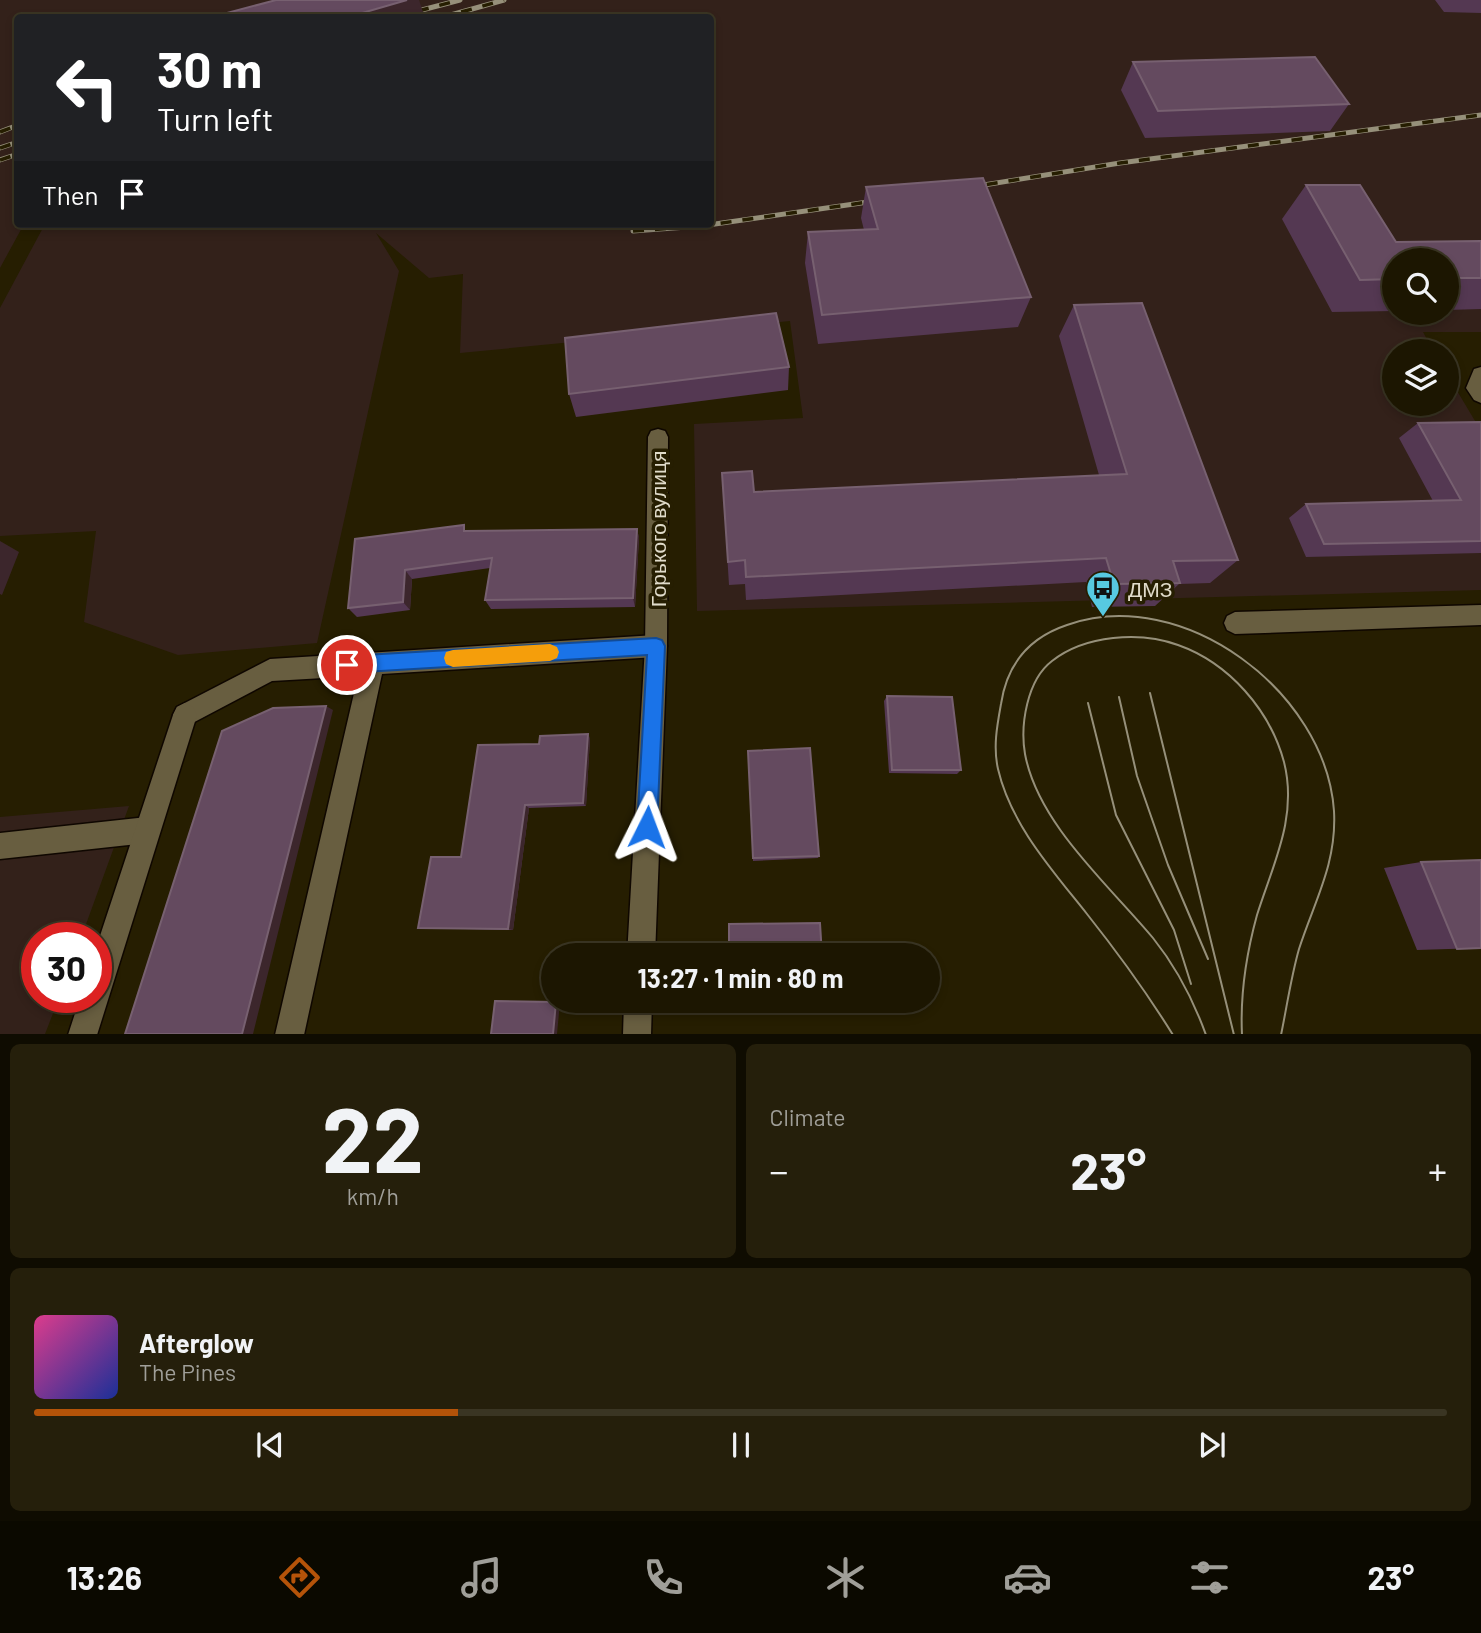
<!DOCTYPE html>
<html lang="en">
<head>
<meta charset="utf-8">
<style>
	:root { --surface:#1c1601; --page:#251f0b; --text:#f1f3f6; --muted:#a09f99; --line:#3a3523; --accent:#b45309 }
	body { margin:0; font-family:Barlow,sans-serif; background:var(--page); color:var(--text); height:100vh; display:flex; flex-direction:column; font-size:26px; white-space:nowrap }
	* { box-sizing:border-box; margin:0 }
	p { font-size:23px; color:var(--muted) }
	.icon { flex:none; width:38px; height:38px; fill:none; stroke:currentColor; stroke-width:2; stroke-linecap:round; stroke-linejoin:round }
	.map { position:relative; height:1034px; overflow:hidden }
	.drawer { display:flex; flex-direction:column; gap:10px; padding:10px; background:#0f0c01; flex:1 }
	.drawer>* { flex:none }
	.hud { position:absolute; left:14px; top:14px; width:700px; height:214px; border-radius:7px; box-shadow:0 4px 10px #0003,0 0 0 2px var(--line); background:#202124; color:#fff; overflow:hidden }
	.tools { position:absolute; left:1382px; top:248px; display:grid; gap:14px }
	.tools a { display:grid; place-items:center; width:77px; height:77px; border-radius:50%; background:var(--surface); box-shadow:0 4px 10px #0003,0 0 0 2px var(--line); font-size:35px }
	.speed { position:absolute; left:21px; top:922px; display:flex; gap:14px; font-size:35px; font-weight:700; text-align:center }
	.speed>* { display:grid; place-content:center; width:91px; height:91px; border-radius:50%; background:var(--surface); box-shadow:0 4px 10px #0003,0 0 0 2px var(--line); line-height:1 }
	.speed .limit { border:10px solid #d22; background:#fff; color:#111 }
	.pin { position:absolute; display:grid; place-items:center; width:60px; height:60px; color:#fff; margin:-30px; border:4px solid #fff; border-radius:50%; box-shadow:0 2px 7px #0007 }
	.me { position:absolute; width:77px; margin:-38px; rotate:3deg; stroke-linejoin:round; filter:drop-shadow(0 0 5px #0008) }
	.turn { display:flex; align-items:center; gap:24px; height:147px; padding:0 28px; font-size:32px }
	.turn .icon { width:91px; height:91px; stroke-width:2.5 }
	.turn b { display:block; font-size:49px; line-height:60px }
	.then { display:flex; align-items:center; height:66px; padding:0 28px; background:#0003; gap:14px; font-size:26px }
	.big { font-size:52px; font-weight:700; line-height:1.1 }
	.drawer .widget { flex:1; display:flex; flex-direction:column; justify-content:center; gap:10px; min-width:0; padding:0 24px; border-radius:10px; background:var(--page) }
	.drawer .dial { align-items:center; gap:0 }
	.dial b { font-size:91px; line-height:1 }
	.song { display:flex; align-items:center; gap:21px }
	.cover { width:84px; height:84px; border-radius:10px; background:linear-gradient(135deg,hsl(330 70% 55%),hsl(230 70% 35%)) }
	.played { height:7px; border-radius:4px; background:linear-gradient(90deg,var(--accent) 30%,var(--line) 30%) }
	.keys { display:flex; justify-content:space-around; direction:ltr }
	.heat { display:flex; justify-content:space-between; align-items:center; font-size:38px; direction:ltr }
	.drawer .tiles { flex:1; display:grid; gap:10px; grid-template-columns:1fr 1fr }
	.widget:last-child { grid-column:span 2 }
	.trip { position:absolute; left:541px; top:943px; width:399px; height:70px; border-radius:35px; background:var(--surface); box-shadow:0 4px 10px #0003,0 0 0 2px var(--line); font-weight:700; line-height:70px; text-align:center }
	.menu { display:flex; height:112px; justify-content:space-around; align-items:center; background:#0b0900; color:var(--muted) }
	.menu .icon { width:49px; height:49px }
	.menu .current { color:var(--accent) }
	.menu b { font-size:32px; color:var(--text) }
	.map>svg:first-child { display:block }
	.industrial { fill:#33211a; fill-rule:evenodd }
	.lines { fill:none; stroke-linecap:round; stroke-linejoin:round }
	.lane-casing { stroke:#0f0700; stroke-width:3 }
	.street-casing { stroke:#0f0700; stroke-width:3 }
	.lane { fill:#685e40; fill-rule:evenodd }
	.street { fill:#685e40; fill-rule:evenodd }
	.tram { stroke:#96907a; stroke-width:2 }
	.rail-casing { stroke:#96907a; stroke-width:5 }
	.rail { stroke:#261e01; stroke-width:3.5; stroke-dasharray:11; stroke-linecap:butt }
	.wall { fill:#543852 }
	.shaded-wall { fill:#3c262c }
	.building { fill:#644a5f; stroke:#776070; stroke-width:2 }
	.route { fill:#1a73e8; stroke:#114b97; stroke-width:2 }
	.slow { fill:#f59e0b }
	.labels { text-anchor:middle; dominant-baseline:central; stroke-width:7; stroke-linejoin:round; paint-order:stroke }
	.street-label { font-size:21px; fill:#e0dbca; stroke:#261e01 }
	.poi-label { font-size:21px; fill:#e0dbca; stroke:#261e01; text-anchor:start }
</style>
</head>
<body>
<div class="map">
<svg width="1481" height="1035" viewBox="0 0 1481 1035">
	<rect width="100%" height="100%" fill="#261e01"/>
	<path class="industrial" d="M0 0H1481V332H1423L1434 352H1395V404H1447V374L1481 431V590L697 611 694 424 803 418 790 321 460 353 463 274 429 278 376 233 399 271 317 643 178 655 84 622 96 531 0 536V308L45 224H370L374 230V224H710V18H18V224H24L0 268ZM1395 261H1447V313H1395Z
		M129 806 81 938H37V998H59L45 1034 0 1035V817Z"/>
	<g class="lines">
		<g class="lane-casing">
			<path id="lane" d="M1481 367V403L1474 400 1466 388 1474 369Z
				M1481 605V625L1235 634 1227 630 1224 623 1227 616 1235 612Z
				M656 635 664 638 667 646 664 654 656 657 382 674 304 1035H275L358 676 272 681 185 727 177 723 173 715 177 707 270 659Z
				M147 817 156 821 160 830 156 839 147 843 0 859V833Z"/>
		</g>
		<g class="street-casing">
			<path id="street" d="M658 429 665 431 668 437 667 646 655 956H627L645 646 648 437 651 431Z
				M185 703 193 707 197 715 97 1035H68L80 998H96V948L173 715 177 707Z
				M624 1001H652L651 1035H623Z"/>
		</g>
		<use href="#lane" class="lane"/>
		<use href="#street" class="street"/>
		<path class="tram" d="M1150 693 1234 1035
			M1119 697 1137 776 1168 865 1208 959
			M1088 703 1116 815 1174 930 1191 984
			M1173 1035C1147 993 1118 953 1087 914 1053 871 1011 825 998 769 993 747 997 726 1001 704 1007 664 1028 638 1067 625 1183 584 1326 692 1334 811 1337 864 1314 902 1299 949 1291 977 1287 1006 1281 1035
			M1206 1035C1193 999 1177 968 1153 938 1109 885 1038 824 1025 754 1020 725 1027 680 1052 661 1085 635 1140 631 1178 645 1229 663 1270 710 1284 762 1298 817 1273 864 1257 915 1246 955 1240 994 1242 1035"/>
		<g class="rail-casing">
			<path id="rail" d="M418 11 460 0
				M440 18 504 0
				M0 132 18 125
				M0 148 18 142
				M0 160 18 154
				M965 188 1120 163 1481 115
				M633 231 701 226 882 200"/>
		</g>
		<use href="#rail" class="rail"/>
	</g>
	<path class="wall" d="M1435 0H1481V13L1444 12Z
		M1133 62 1349 104 1330 131 1145 138 1121 90Z
		M1306 185 1396 242 1481 241V309L1447 310V261H1395V311L1332 312 1282 219Z
		M866 187 1031 297 1018 327 818 344 805 263 808 232 864 230 861 218Z
		M1074 305 1238 560 1210 583 1179 584 1155 606 1092 607 1086 582 746 600 745 584 729 585 722 473 754 492 1099 475 1059 336Z
		M789 367 788 390 576 417 569 394Z
		M1481 422V553L1306 557 1289 518 1306 504 1433 501 1399 438 1418 423Z
		M637 529 639 538 635 607 491 609 485 600 490 568 412 579 410 610 357 617 348 608 355 539 468 531Z
		M887 696 961 770 957 774 889 773 884 701Z
		M590 738 586 806 529 808 513 930 418 928 461 857 539 744Z
		M748 751 819 856 818 858 753 861Z
		M1421 862 1481 948 1417 950 1384 868Z"/>
	<path class="shaded-wall" d="M407 0H419L425 18H345Z
		M637 529 639 538 635 607 633 598Z
		M0 541 19 552 2 595 0 594Z
		M405 570 412 579 410 610 403 602Z
		M326 706 333 710 253 1034H242Z
		M588 734 590 738 586 806 583 803Z
		M525 805 529 808 513 930 508 929Z
		M556 1002H560L557 1034H553Z"/>
	<path class="building" d="M276 0H407L345 18 212 17Z
		M1315 57 1349 104 1158 111 1133 62Z
		M983 178 1031 297 822 315 808 232 878 229 866 187Z
		M1306 185H1360L1396 242 1481 241V278H1447V261H1395V279L1360 280Z
		M1142 303 1238 560 1173 561 1180 583 1114 584 1106 558 746 577 745 560 728 562 722 473 752 471 754 492 1127 474 1074 305Z
		M776 313 789 367 569 394 565 338Z
		M1481 422V541L1324 544 1306 504 1461 500 1418 423Z
		M464 525V531L637 529 633 598 485 600 492 558 405 570 403 602 348 608 355 539Z
		M887 696 952 697 961 770H892Z
		M326 706 242 1034H125L222 731 273 708Z
		M588 734 583 803 525 805 508 929 418 928 431 857H461L478 745 539 744 540 736Z
		M810 748 819 856 753 858 748 751Z
		M1481 860V948L1457 949 1421 862Z
		M820 923 822 956H729V924Z
		M495 1001 556 1002 553 1034H491Z
		M729 1001H824V1005L729 1006Z"/>
	<path class="route" d="M656 638 662 640 665 646 657 827 654 833 647 836 640 833 637 827 647 655 347 673 341 671 338 665 341 659 347 656Z"/>
	<path class="slow" d="M550 644 557 647 559 652 557 658 550 661 453 667 446 664 444 658 446 652 453 650Z"/>
	<defs>
		<g id="bus-pin" transform="scale(1.75)"><path d="M0 17L-7.5 6A9.5 9.5 0 1 1 7.5 6Z" fill="#57c9e1" stroke="#261e01"/><path d="M-5-6H5V4H4V6H2V4H-2V6H-4V4H-5ZM-3.5-4V0h7V-4ZM-3.5 1.2v1.5H-2V1.2ZM2 1.2v1.5H3.5V1.2Z" fill="#111"/></g>
	</defs>
	<g fill-rule="evenodd">
		<use href="#bus-pin" x="1103" y="588"/>
	</g>
	<g class="labels">
		<g class="street-label">
			<text transform="translate(657 529) rotate(-90)">Горького вулиця</text>
		</g>
		<g class="poi-label">
			<text x="1128" y="588">ДМЗ</text>
		</g>
	</g>
</svg>
<div class="tools">
<a><svg class="icon" aria-label="search" viewBox="0 0 24 24"><circle cx="10" cy="10" r="6"/><path d="M15 15l6 6"/></svg></a>
<a><svg class="icon" aria-label="layers" viewBox="0 0 24 24"><path d="M12 4l9 5-9 5-9-5zM3 14l9 5 9-5"/></svg></a>
</div>
<div class="speed"><div class="limit">30</div></div>
<div class="pin" style="left:347px;top:665px;background:#d93025"><svg class="icon" aria-label="arrive" viewBox="0 0 24 24"><path d="M6 21V4h12l-3 4 3 4H6"/></svg></div>
<svg class="me" style="left:647px;top:827px" viewBox="-20 -20 40 40"><path d="M0-17L14 15 0 8-14 15z" fill="#1a73e8" stroke="#fff" stroke-width="4"/></svg>
<div class="trip">13:27 · 1 min · 80 m</div>
<div class="hud">
<div class="turn"><svg class="icon" aria-label="left" viewBox="0 0 24 24"><path d="M17 20v-9H6M10 6l-5 5 5 5"/></svg><div><b>30 m</b>Turn left</div></div>
<div class="then">Then<svg class="icon" aria-label="arrive" viewBox="0 0 24 24"><path d="M6 21V4h12l-3 4 3 4H6"/></svg></div>
</div>
</div>
<section class="drawer">
<div class="tiles">
<div class="widget dial"><b>22</b><p>km/h</p></div>
<div class="widget"><p>Climate</p>
<div class="heat"><a>−</a><b class="big">23°</b><a>+</a></div>
</div>
<div class="widget">
<div class="song"><i class="cover"></i><div><b>Afterglow</b><p>The Pines</p></div></div>
<div class="played"></div>
<div class="keys"><svg class="icon" aria-label="previous" viewBox="0 0 24 24"><path d="M18 5L8 12l10 7zM5 5v14"/></svg><svg class="icon" aria-label="pause" viewBox="0 0 24 24"><path d="M8 5v14M16 5v14"/></svg><svg class="icon" aria-label="next" viewBox="0 0 24 24"><path d="M6 5l10 7-10 7zM19 5v14"/></svg></div>
</div>
</div>
</section>
<nav class="menu">
<b>13:26</b>
<svg class="icon current" aria-label="directions" viewBox="0 0 24 24"><path d="M12 3l9 9-9 9-9-9zM9 14v-3h6M13 9l2 2-2 2"/></svg>
<svg class="icon" aria-label="music" viewBox="0 0 24 24"><path d="M9 18V5l10-2v13"/><circle cx="6" cy="18" r="3"/><circle cx="16" cy="16" r="3"/></svg>
<svg class="icon" aria-label="phone" viewBox="0 0 24 24"><path d="M5 4h4l2 5-3 2q2 4 5 5l2-3 5 2v4C11 20 4 13 5 4z"/></svg>
<svg class="icon" aria-label="climate" viewBox="0 0 24 24"><path d="M12 3v18M4 7l16 10M4 17L20 7"/></svg>
<svg class="icon" aria-label="car" viewBox="0 0 24 24"><path d="M5 17H2v-5l4-1 3-4h7l3 4 3 1v5h-3M9 17h6M6 11h13"/><circle cx="7" cy="17" r="2"/><circle cx="17" cy="17" r="2"/></svg>
<svg class="icon" aria-label="filters" viewBox="0 0 24 24"><path d="M4 7h16M4 17h16"/><circle cx="9" cy="7" r="2"/><circle cx="15" cy="17" r="2"/></svg>
<b>23°</b>
</nav>
</body>
</html>
